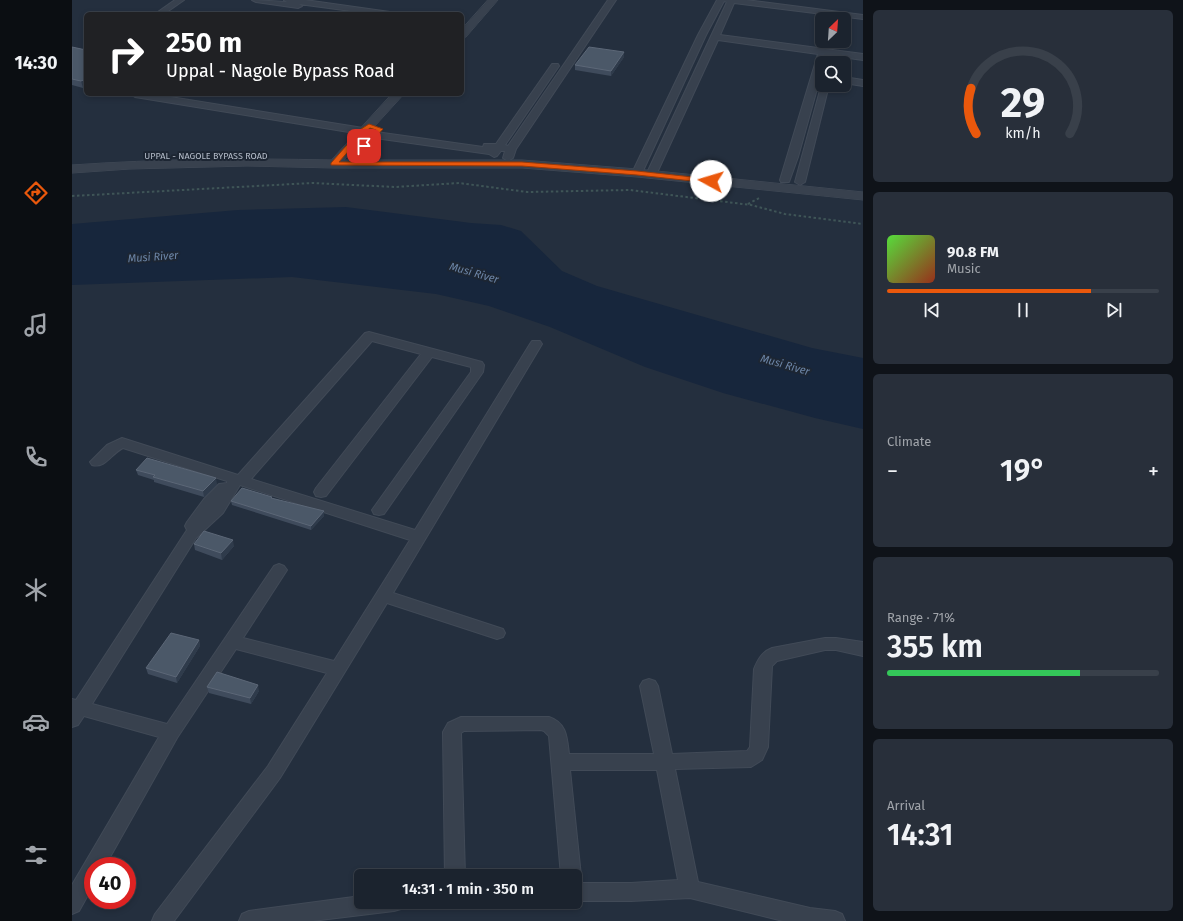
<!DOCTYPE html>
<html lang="en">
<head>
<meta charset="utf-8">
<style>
	:root { --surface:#1b232e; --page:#282f3a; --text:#f1f3f6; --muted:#a0a4aa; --line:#39404a; --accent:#ea580c }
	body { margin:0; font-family:"Fira Sans",sans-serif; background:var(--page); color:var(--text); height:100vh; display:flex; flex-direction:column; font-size:15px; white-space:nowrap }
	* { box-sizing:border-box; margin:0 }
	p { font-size:13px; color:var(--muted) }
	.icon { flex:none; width:22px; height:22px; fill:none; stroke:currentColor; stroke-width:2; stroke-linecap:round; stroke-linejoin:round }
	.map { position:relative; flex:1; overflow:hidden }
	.drawer { display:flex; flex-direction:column; gap:10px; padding:10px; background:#0f1319; width:320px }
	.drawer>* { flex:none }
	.top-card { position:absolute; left:12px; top:12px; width:380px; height:84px; border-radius:6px; box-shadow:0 2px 6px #0003,0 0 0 1px var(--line); background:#202124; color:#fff; overflow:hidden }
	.needle { width:26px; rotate:25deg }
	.fabs { position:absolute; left:743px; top:12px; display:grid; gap:8px }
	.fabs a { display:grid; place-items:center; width:36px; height:36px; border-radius:6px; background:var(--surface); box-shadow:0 2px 6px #0003,0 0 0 1px var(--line); font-size:20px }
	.speed { position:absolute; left:12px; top:857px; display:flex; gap:8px; font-size:20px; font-weight:700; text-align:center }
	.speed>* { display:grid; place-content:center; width:52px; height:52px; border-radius:50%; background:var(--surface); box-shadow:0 2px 6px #0003,0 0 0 1px var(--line); line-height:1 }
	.speed .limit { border:6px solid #d22; background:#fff; color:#111 }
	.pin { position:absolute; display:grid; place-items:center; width:34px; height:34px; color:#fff; margin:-17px; border-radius:8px; box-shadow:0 2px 6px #0006 }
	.me { position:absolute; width:44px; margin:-22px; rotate:276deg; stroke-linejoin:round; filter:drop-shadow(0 0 3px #0008) }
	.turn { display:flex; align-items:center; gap:14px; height:84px; padding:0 16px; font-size:18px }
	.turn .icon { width:52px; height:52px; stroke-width:2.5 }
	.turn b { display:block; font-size:28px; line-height:34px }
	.big { font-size:30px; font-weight:600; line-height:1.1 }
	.drawer .tile { flex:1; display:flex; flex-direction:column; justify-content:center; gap:6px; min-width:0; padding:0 14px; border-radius:6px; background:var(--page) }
	.drawer .dial { align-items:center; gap:0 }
	.dial svg { height:104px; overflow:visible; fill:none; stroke:var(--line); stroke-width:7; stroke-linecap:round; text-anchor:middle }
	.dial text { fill:var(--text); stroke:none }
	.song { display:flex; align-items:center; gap:12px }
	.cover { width:48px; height:48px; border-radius:6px; background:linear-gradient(135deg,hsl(110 70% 55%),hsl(10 70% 35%)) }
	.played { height:4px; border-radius:2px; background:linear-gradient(90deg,var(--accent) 75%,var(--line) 75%) }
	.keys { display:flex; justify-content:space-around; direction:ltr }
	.heat { display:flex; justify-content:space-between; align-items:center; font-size:22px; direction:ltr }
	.charge { height:6px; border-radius:3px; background:linear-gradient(90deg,#34c759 71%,var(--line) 0) }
	.trip { position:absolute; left:282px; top:869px; width:228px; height:40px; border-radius:6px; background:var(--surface); box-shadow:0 2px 6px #0003,0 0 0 1px var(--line); font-weight:600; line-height:40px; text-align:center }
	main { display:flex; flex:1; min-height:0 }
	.dock { display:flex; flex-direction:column; width:72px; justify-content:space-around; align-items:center; background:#0b0e12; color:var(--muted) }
	.dock .icon { width:28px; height:28px }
	.dock .active { color:var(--accent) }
	.dock b { font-size:18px; color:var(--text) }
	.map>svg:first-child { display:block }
	.water { fill:#17263c }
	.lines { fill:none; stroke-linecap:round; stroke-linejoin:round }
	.minor-casing { stroke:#414a57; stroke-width:2 }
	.tertiary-casing { stroke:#414a57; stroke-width:1 }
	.path { stroke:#3f5557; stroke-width:2; stroke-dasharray:2.5 2.5; stroke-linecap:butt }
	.minor { fill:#38414e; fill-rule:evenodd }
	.tertiary { fill:#38414e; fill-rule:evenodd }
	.wall { fill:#3f4b5c }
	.shaded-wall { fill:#2f3b4b }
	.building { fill:#4b5868; stroke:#5c6777 }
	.route { fill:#ea580c; stroke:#983908 }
	.labels { text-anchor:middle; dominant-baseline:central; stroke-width:4; stroke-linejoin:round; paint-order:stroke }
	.far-street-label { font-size:9px; fill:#b4bcc9; stroke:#1d2633 }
	.water-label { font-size:11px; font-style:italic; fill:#6d86a8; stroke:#1d2633 }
</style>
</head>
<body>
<main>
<nav class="dock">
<b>14:30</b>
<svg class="icon active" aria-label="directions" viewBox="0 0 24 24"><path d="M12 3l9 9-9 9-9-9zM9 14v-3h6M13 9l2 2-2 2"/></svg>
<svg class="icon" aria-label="music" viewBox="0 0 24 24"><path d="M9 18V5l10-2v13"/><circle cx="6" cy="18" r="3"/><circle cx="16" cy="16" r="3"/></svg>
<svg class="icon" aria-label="phone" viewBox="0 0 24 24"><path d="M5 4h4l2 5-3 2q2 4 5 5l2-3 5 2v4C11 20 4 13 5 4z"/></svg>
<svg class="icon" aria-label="climate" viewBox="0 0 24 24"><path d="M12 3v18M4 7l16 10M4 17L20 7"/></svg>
<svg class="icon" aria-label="car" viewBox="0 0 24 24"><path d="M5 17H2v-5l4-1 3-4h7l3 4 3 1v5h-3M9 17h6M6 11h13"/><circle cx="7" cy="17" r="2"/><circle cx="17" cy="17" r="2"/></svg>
<svg class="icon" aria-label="filters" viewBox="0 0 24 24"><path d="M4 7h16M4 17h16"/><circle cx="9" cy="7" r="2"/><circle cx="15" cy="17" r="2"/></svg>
</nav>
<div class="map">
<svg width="791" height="921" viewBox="0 0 791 921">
	<rect width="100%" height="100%" fill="#242f3e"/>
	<path class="water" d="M274 207 399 223 429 225 449 231 490 271 525 286 740 348 791 358V429L743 418 651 393 573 367 478 327 417 306 364 294 220 277 0 285V224L166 210Z"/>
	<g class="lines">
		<g class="minor-casing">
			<path id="minor" d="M103 0H112L92 14H83Z
				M180 0 215 2 212 0H233L318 12 322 14H301L227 4 230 6 226 8 184 2Z
				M536 0H544L444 149 441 158 436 161 431 158 433 151H429L425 156 422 157 417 154 303 138 289 134 63 97 58 94H80L291 128 304 132 411 147 412 144H424L480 64H486L487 66 433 145 436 146Z
				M645 0H674L791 15V19L662 3 648 35 791 54V60L755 55 752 63H750V71L726 157 717 182H709L708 180 746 54 646 40 584 175 579 178 574 175 655 2 652 1 634 35 570 173 565 176 560 173 626 35Z
				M772 77 791 80V86L772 83Z
				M750 83V85H757L733 182 728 185 723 182Z
				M297 332 410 362 412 365 411 372 312 514 307 515 302 514 300 510 399 372V367L360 357 254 496 249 497 244 496 242 492 244 488 349 354 300 341 179 479 343 530 458 344 460 341H468L470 344 321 593 431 629 433 633 431 637 425 639 315 603 208 778 102 921H80L83 914 196 766 255 673 164 649 105 738 33 866H21V886L7 911 0 914V885L87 737 12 716 6 725 0 727V699L4 700 115 530 113 526 115 522 132 499 147 484 155 483V481L51 448C40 453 33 469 20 465L18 462 35 445 50 438 166 475 293 333ZM168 485 338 540 262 661 171 638 215 570 212 566 207 564 202 566 95 724 20 704 124 538 151 513Z
				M753 638H764L791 642V656L764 650H753L705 661 700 666 696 747 690 760 679 767 603 769 626 882 738 908 763 911 770 914 773 921H711L618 898 559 901H503V876H489L477 736 472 731 469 730 392 731 389 733 393 876H373L371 732 376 723 389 717H477C495 723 495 738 497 754H582L568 686 571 681 577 679 583 681 586 686 600 754 675 751 678 747 682 669C686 659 690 652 700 648ZM498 770H585L606 880 559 883H505L509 876Z
				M289 896V902H332L329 909 322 911 240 921H167L170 914 177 911Z"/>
		</g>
		<g class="tertiary-casing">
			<path id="tertiary" d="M416 0H426L394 37 390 38V29Z
				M320 94H332L272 160H450L565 169 791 192V200L565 177 450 168H262L175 166 58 169 0 173V165C86 159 172 158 259 160Z"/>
		</g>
		<path class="path" d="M0 196 240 183 323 187 387 183 455 192 558 190 679 205 713 214 791 224
			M676 204 689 197"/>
		<use href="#minor" class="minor"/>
		<use href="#tertiary" class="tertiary"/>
	</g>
	<path class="wall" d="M0 47 14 50V86L11 88 0 85Z
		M552 57 539 76 503 70V65Z
		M64 470 145 484 132 497 82 482V480L66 475Z
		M159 501 252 511V516L239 530 160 505Z
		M122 544 162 546 150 560 123 550Z
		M127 640 128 646 105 683 76 674 74 668Z
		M135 687 187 691 179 704 137 693Z"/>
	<path class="shaded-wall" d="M552 52V57L539 76V71Z
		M14 79V86L11 88 9 81Z
		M144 478 145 484 132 497 131 491Z
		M252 511V516L239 530V526Z
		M161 540 162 546 150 560 149 553Z
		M127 640 128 646 105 683 104 677Z
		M186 685 187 691 179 704 178 698Z"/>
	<path class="building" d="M0 47 14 50V70L12 71 14 72V79L9 81 0 79Z
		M517 47 552 52 539 71 503 65Z
		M75 458 144 478 131 491 81 477 83 475 64 470Z
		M170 488 200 497 199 498 252 511 239 526 159 501Z
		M132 531 161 540 149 553 122 544Z
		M99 633 127 640 104 677 74 668Z
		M145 672 186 685 178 698 135 687Z"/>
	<path class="route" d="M297 124 311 129 294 148H292L289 146 304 130 298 128 293 132 267 162H450L565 171 639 179 642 181 639 183 565 175 450 166 259 165V163L289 129Z"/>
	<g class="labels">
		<g class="far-street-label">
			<text x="134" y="156">UPPAL - NAGOLE BYPASS ROAD</text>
		</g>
		<g class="water-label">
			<text transform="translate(81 257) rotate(-4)">Musi River</text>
			<text transform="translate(402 273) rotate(16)">Musi River</text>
			<text transform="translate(713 365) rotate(16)">Musi River</text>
		</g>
	</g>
</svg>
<div class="fabs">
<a><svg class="needle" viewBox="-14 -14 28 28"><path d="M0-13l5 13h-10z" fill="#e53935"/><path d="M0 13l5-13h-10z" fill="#a0a4aa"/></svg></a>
<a><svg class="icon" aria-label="search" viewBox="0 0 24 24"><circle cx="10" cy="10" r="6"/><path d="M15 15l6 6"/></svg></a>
</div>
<div class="speed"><div class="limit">40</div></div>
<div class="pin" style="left:292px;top:146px;background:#d93025"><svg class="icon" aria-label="arrive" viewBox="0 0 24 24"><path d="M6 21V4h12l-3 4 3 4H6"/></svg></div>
<svg class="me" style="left:639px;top:181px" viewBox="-20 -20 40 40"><circle r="19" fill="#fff"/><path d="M0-13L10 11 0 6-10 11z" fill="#ea580c"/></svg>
<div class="trip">14:31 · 1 min · 350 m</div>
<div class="top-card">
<div class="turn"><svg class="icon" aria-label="right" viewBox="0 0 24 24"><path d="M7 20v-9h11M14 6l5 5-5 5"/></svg><div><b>250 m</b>Uppal - Nagole Bypass Road</div></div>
</div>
</div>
<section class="drawer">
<div class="tile dial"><svg viewBox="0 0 100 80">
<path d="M14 69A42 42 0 1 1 86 69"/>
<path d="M14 69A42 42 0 0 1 10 34" stroke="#ea580c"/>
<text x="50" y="56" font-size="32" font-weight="700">29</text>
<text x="50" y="72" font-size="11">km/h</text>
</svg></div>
<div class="tile">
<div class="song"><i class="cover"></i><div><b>90.8 FM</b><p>Music</p></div></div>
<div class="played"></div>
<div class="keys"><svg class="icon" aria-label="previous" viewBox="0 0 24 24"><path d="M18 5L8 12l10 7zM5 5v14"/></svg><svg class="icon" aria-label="pause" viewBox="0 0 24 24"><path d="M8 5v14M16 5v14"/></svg><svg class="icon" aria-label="next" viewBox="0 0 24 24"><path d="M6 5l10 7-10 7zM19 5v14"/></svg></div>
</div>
<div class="tile"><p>Climate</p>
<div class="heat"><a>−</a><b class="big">19°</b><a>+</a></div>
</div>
<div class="tile"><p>Range · 71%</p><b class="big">355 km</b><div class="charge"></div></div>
<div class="tile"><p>Arrival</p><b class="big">14:31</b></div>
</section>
</main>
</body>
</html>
